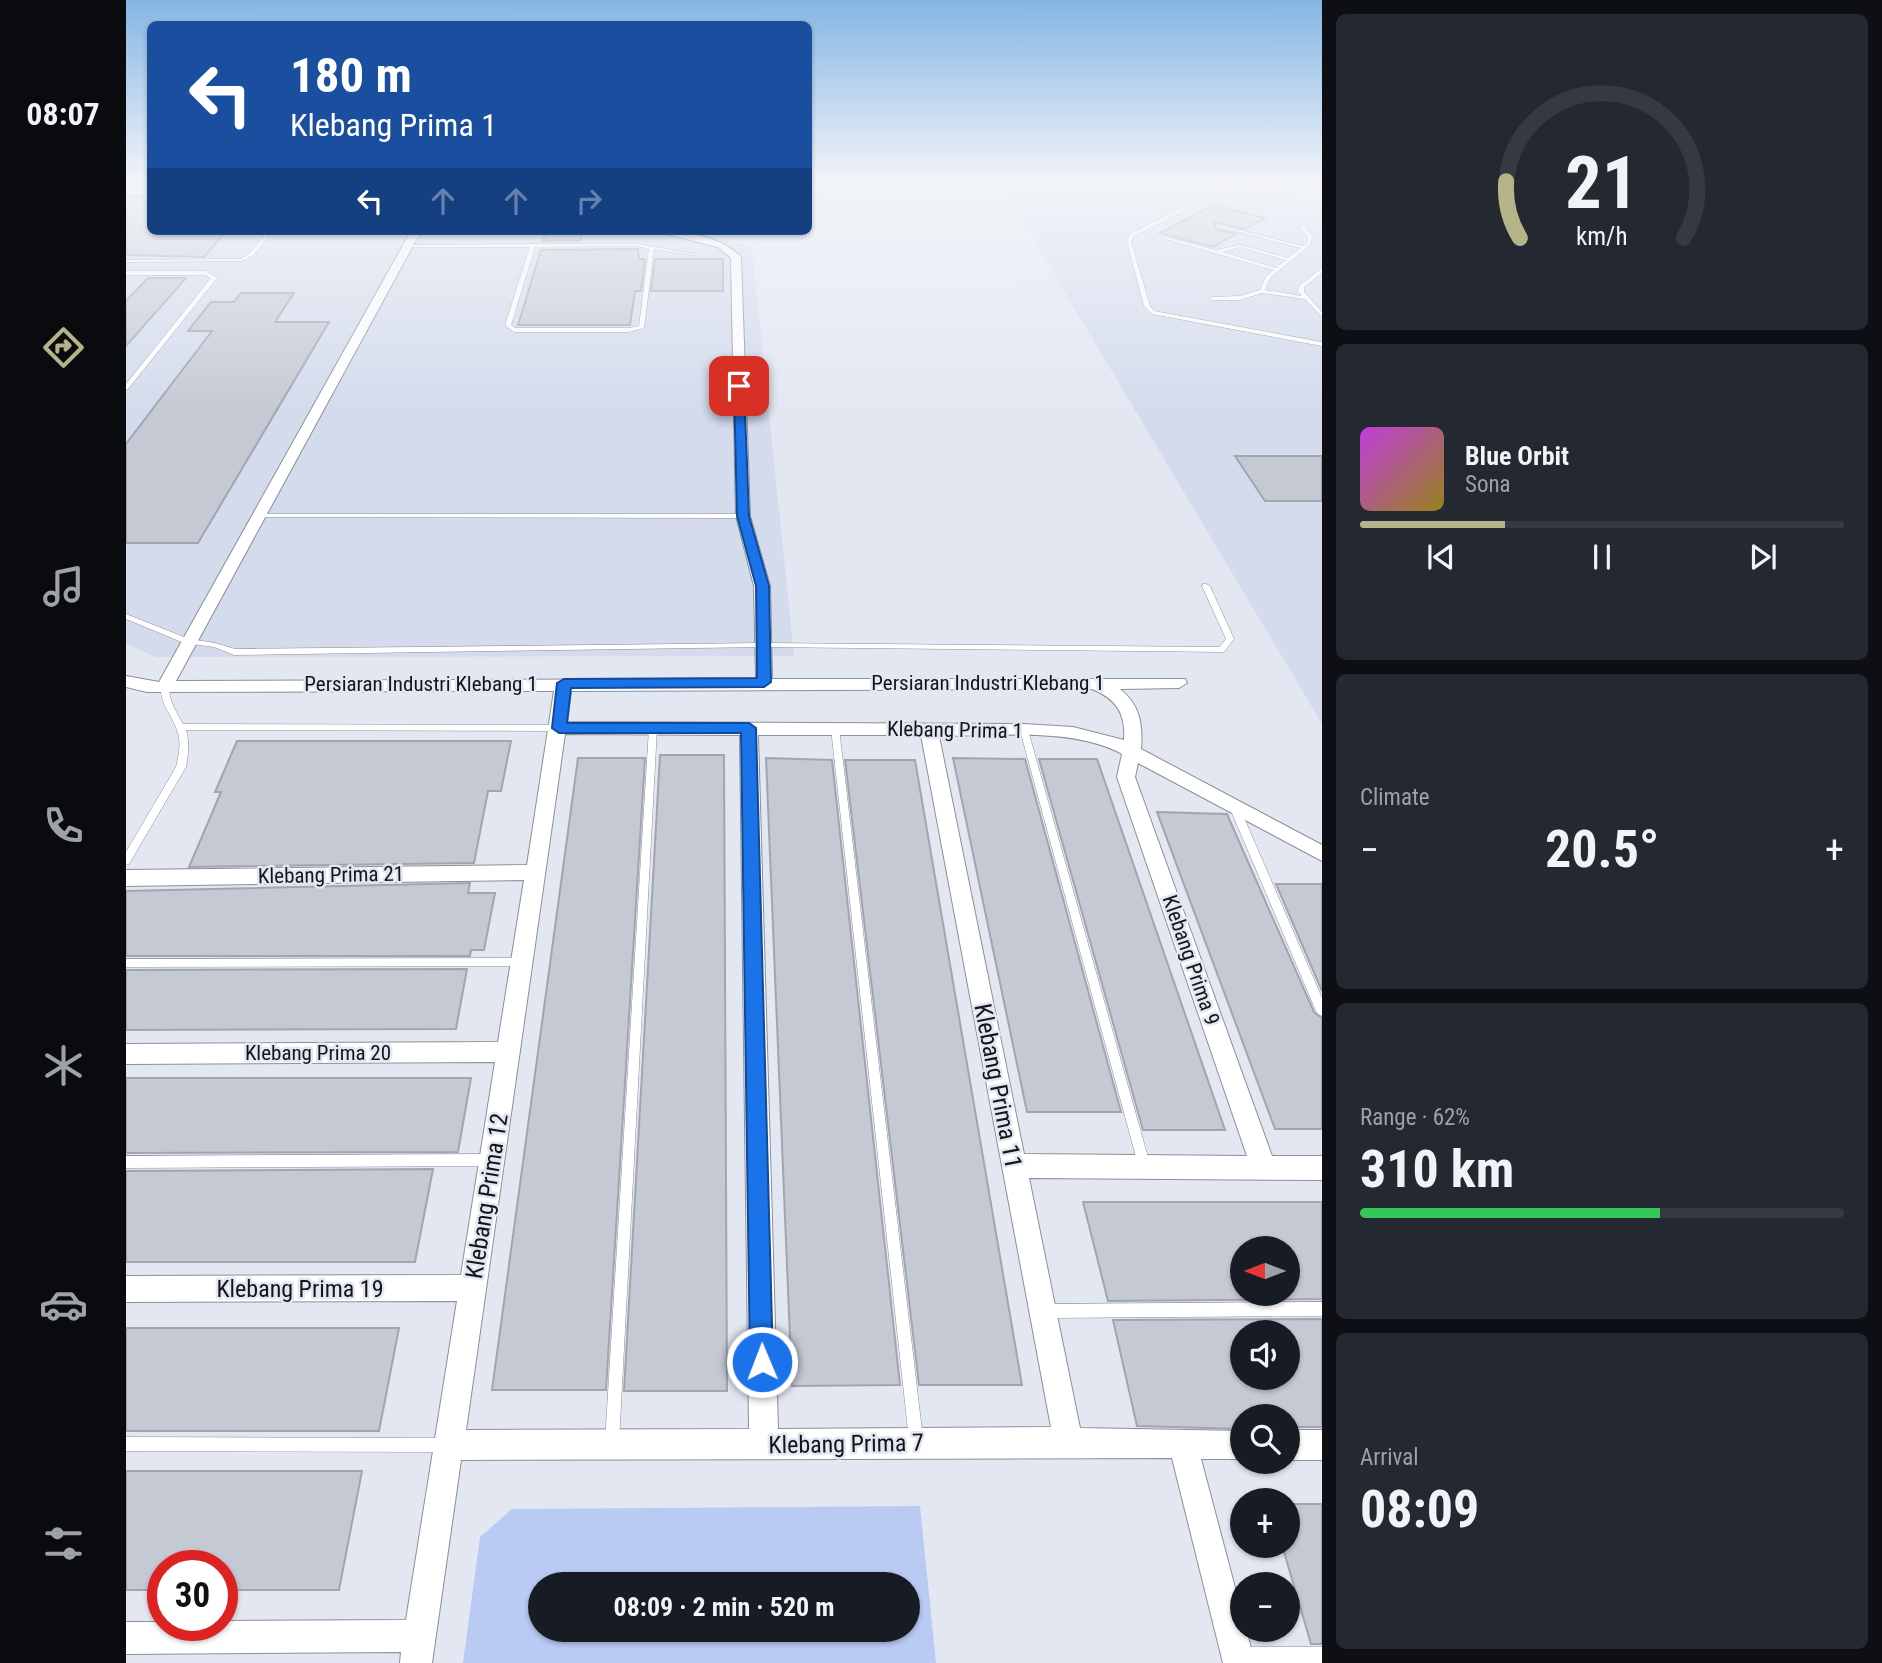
<!DOCTYPE html>
<html lang="en">
<head>
<meta charset="utf-8">
<style>
	:root { --surface:#171b24; --page:#242831; --text:#f1f3f6; --muted:#9ea1a6; --line:#363941; --accent:#b4b488 }
	body { margin:0; font-family:"Roboto Condensed",sans-serif; background:var(--page); color:var(--text); height:100vh; display:flex; flex-direction:column; font-size:26px; white-space:nowrap }
	* { box-sizing:border-box; margin:0 }
	p { font-size:23px; color:var(--muted) }
	.icon { flex:none; width:38px; height:38px; fill:none; stroke:currentColor; stroke-width:2; stroke-linecap:round; stroke-linejoin:round }
	.map { position:relative; flex:1; overflow:hidden }
	.side { display:flex; flex-direction:column; gap:14px; padding:14px; background:#0d0f14; width:560px }
	.side>* { flex:none }
	.top-card { position:absolute; left:21px; top:21px; width:665px; height:214px; border-radius:10px; box-shadow:0 2px 5px #0004; background:#1a4fa0; color:#fff; overflow:hidden }
	.needle { width:46px; rotate:270deg }
	.tools { position:absolute; left:1104px; top:1236px; display:grid; gap:14px }
	.tools a { display:grid; place-items:center; width:70px; height:70px; border-radius:50%; background:var(--surface); box-shadow:0 2px 5px #0004; font-size:35px }
	.speed { position:absolute; left:21px; top:1550px; display:flex; gap:14px; font-size:35px; font-weight:700; text-align:center }
	.speed>* { display:grid; place-content:center; width:91px; height:91px; border-radius:50%; background:var(--surface); box-shadow:0 2px 5px #0004; line-height:1 }
	.speed .limit { border:10px solid #d22; background:#fff; color:#111 }
	.pin { position:absolute; display:grid; place-items:center; width:60px; height:60px; color:#fff; margin:-30px; border-radius:14px; box-shadow:0 4px 10px #0006 }
	.me { position:absolute; width:77px; margin:-38px; rotate:359deg; stroke-linejoin:round; filter:drop-shadow(0 0 5px #0008) }
	.turn { display:flex; align-items:center; gap:24px; height:147px; padding:0 28px; font-size:32px }
	.turn .icon { width:91px; height:91px; stroke-width:2.5 }
	.turn b { display:block; font-size:49px; line-height:60px }
	.lanes { display:flex; align-items:center; height:66px; padding:0 28px; background:#0003; justify-content:center; gap:35px; direction:ltr }
	.lanes .off { opacity:.35 }
	.big { font-size:52px; font-weight:700; line-height:1.1 }
	.side .tile { flex:1; display:flex; flex-direction:column; justify-content:center; gap:10px; min-width:0; padding:0 24px; border-radius:10px; background:var(--page) }
	.side .dial { align-items:center; gap:0 }
	.dial svg { height:182px; overflow:visible; fill:none; stroke:var(--line); stroke-width:7; stroke-linecap:round; text-anchor:middle }
	.dial text { fill:var(--text); stroke:none }
	.song { display:flex; align-items:center; gap:21px }
	.cover { width:84px; height:84px; border-radius:10px; background:linear-gradient(135deg,hsl(290 70% 55%),hsl(50 70% 35%)) }
	.played { height:7px; border-radius:4px; background:linear-gradient(90deg,var(--accent) 30%,var(--line) 30%) }
	.keys { display:flex; justify-content:space-around; direction:ltr }
	.heat { display:flex; justify-content:space-between; align-items:center; font-size:38px; direction:ltr }
	.charge { height:10px; border-radius:5px; background:linear-gradient(90deg,#34c759 62%,var(--line) 0) }
	.trip { position:absolute; left:402px; top:1572px; width:392px; height:70px; border-radius:35px; background:var(--surface); box-shadow:0 2px 5px #0004; font-weight:700; line-height:70px; text-align:center }
	main { display:flex; flex:1; min-height:0 }
	.tab-bar { display:flex; flex-direction:column; width:126px; justify-content:space-around; align-items:center; background:#090b0e; color:var(--muted) }
	.tab-bar .icon { width:49px; height:49px }
	.tab-bar .selected { color:var(--accent) }
	.tab-bar b { font-size:32px; color:var(--text) }
	.map>svg:first-child { display:block }
	.built { fill:#d3dbec }
	.green { fill:#b9caf3; fill-rule:evenodd }
	.building { fill:#c4c9d3; stroke:#a1a5af; stroke-width:2; fill-rule:evenodd }
	.lines { fill:none; stroke-linecap:round; stroke-linejoin:round }
	.service-casing { stroke:#8b8f98; stroke-width:1 }
	.minor-casing { stroke:#8b8f98; stroke-width:2 }
	.service { fill:#fff; fill-rule:evenodd }
	.minor { fill:#fff; fill-rule:evenodd }
	.rail-casing { stroke:#323539; stroke-width:4.5 }
	.rail { stroke:#e3e7f2; stroke-width:2.5; stroke-dasharray:8; stroke-linecap:butt }
	.route { fill:#1a73e8; stroke:#114b97; stroke-width:2 }
	.labels { text-anchor:middle; dominant-baseline:central; stroke-width:5; stroke-linejoin:round; paint-order:stroke }
	.street-label { font-size:21px; fill:#131518; stroke:#e3e7f2 }
	.near-street-label { font-size:24px; fill:#131518; stroke:#e3e7f2 }
</style>
</head>
<body>
<main>
<nav class="tab-bar">
<b>08:07</b>
<svg class="icon selected" aria-label="directions" viewBox="0 0 24 24"><path d="M12 3l9 9-9 9-9-9zM9 14v-3h6M13 9l2 2-2 2"/></svg>
<svg class="icon" aria-label="music" viewBox="0 0 24 24"><path d="M9 18V5l10-2v13"/><circle cx="6" cy="18" r="3"/><circle cx="16" cy="16" r="3"/></svg>
<svg class="icon" aria-label="phone" viewBox="0 0 24 24"><path d="M5 4h4l2 5-3 2q2 4 5 5l2-3 5 2v4C11 20 4 13 5 4z"/></svg>
<svg class="icon" aria-label="climate" viewBox="0 0 24 24"><path d="M12 3v18M4 7l16 10M4 17L20 7"/></svg>
<svg class="icon" aria-label="car" viewBox="0 0 24 24"><path d="M5 17H2v-5l4-1 3-4h7l3 4 3 1v5h-3M9 17h6M6 11h13"/><circle cx="7" cy="17" r="2"/><circle cx="17" cy="17" r="2"/></svg>
<svg class="icon" aria-label="filters" viewBox="0 0 24 24"><path d="M4 7h16M4 17h16"/><circle cx="9" cy="7" r="2"/><circle cx="15" cy="17" r="2"/></svg>
</nav>
<div class="map">
<svg width="1196" height="1663" viewBox="0 0 1196 1663">
	<rect width="100%" height="100%" fill="#e3e7f2"/>
	<path class="built" d="M0 180H24V231H564L626 247 668 656 30 657 0 644Z
		M872 180H1089L1196 203V724Z"/>
	<path class="green" d="M794 1506 810 1663H337L354 1537 386 1509ZM415 1584H782V1629H415Z"/>
	<path class="building" d="M24 197V231H100L78 257 0 255V197Z
		M1088 205 1139 218 1119 229 1088 222 1089 229 1110 234 1087 247 1034 233Z
		M420 231H457L454 241H417Z
		M512 249 513 259H519L515 291H509L504 325H392L415 250Z
		M529 259H597V291H525Z
		M22 278H60L0 346V301Z
		M115 293H168L149 322H203L72 543H0V444L86 331H62L85 302H108Z
		M1109 456H1196V501H1139Z
		M111 741H385L375 791H362L348 863 63 867 95 792H89Z
		M534 755H598L601 1391H498Z
		M452 758H519L480 1390H366Z
		M640 758 706 760 774 1385 666 1386Z
		M827 758 899 759 995 1112H901Z
		M913 759H971L1099 1130H1017Z
		M719 760H789L896 1385H793Z
		M1031 812 1101 814 1188 1012 1196 1018V1129H1149Z
		M344 883 342 893H369L358 950H345L344 956H0V891Z
		M1150 884H1196V991Z
		M341 969 330 1029 0 1030V970Z
		M0 1078H345L332 1152 0 1153Z
		M307 1169 289 1262H0V1171Z
		M957 1202H1196V1299L982 1301ZM1116 1248H1162V1293H1116Z
		M1196 1319V1427H1162V1416H1116V1429L1011 1426 987 1320ZM1116 1332H1162V1377H1116Z
		M0 1328H273L253 1431H0Z
		M0 1471H236L213 1590H96V1566H37V1590H0Z
		M1162 1504H1196V1644H1185L1156 1545H1162Z"/>
	<g class="lines">
		<g class="service-casing">
			<path id="service" d="M1136 180 1174 190 1172 191 1136 182 1112 184 1008 236 1005 242 1024 306 1028 311 1196 342V346L1026 314 1018 306 1001 242 1004 234 1109 182Z
				M0 192H24V194H0Z
				M1090 224 1177 246 1181 243 1182 236 1173 227 1177 226 1186 236 1185 244 1145 277 1139 290 1176 296 1172 292 1173 286 1196 268V273L1178 287V292L1196 312V317L1179 299 1136 293 1114 300H1085V298L1087 297 1114 296 1134 290 1140 276 1148 270 1036 238V236L1090 250 1114 245 1162 258 1175 248 1090 226ZM1114 247 1160 260 1150 268 1096 252Z
				M142 231H146L128 255 116 261 0 262V260L115 259 124 253Z
				M407 244H511L574 255 572 256 528 249 518 328 503 332H388L379 325 404 247H282L280 246 282 245ZM511 246 523 249 513 326 503 328H389L385 325 409 247Z
				M0 271H80L91 278 2 389 0 390V384L85 278 79 275H0Z
				M133 514H617L621 516 617 518 131 517 129 516Z
				M1077 584H1080L1084 586 1108 639 1098 652 637 647 108 655 88 647 58 643 0 619V614L63 639 89 643 109 649 637 643 1093 647 1100 639 1076 586Z
				M39 683 43 686C43 702 50 711 57 724L433 725 437 728 433 731 60 730C64 743 62 754 60 767L3 864 0 865V852L50 767C53 754 56 741 50 728 44 711 34 705 35 686Z
				M527 725 531 728 493 1442 491 1447 486 1449 481 1447 479 1442 523 728Z
				M709 725 713 728 797 1439 795 1444 790 1446 785 1444 783 1439 705 728Z
				M898 727 902 730 1025 1168 1023 1172 1019 1174 1015 1172 1013 1168 894 730Z
				M1108 803 1113 806 1196 998V1016L1192 1014 1190 1011 1103 806Z
				M395 958 399 959 400 962 399 965 395 966 0 967V959Z
				M363 1154 367 1156 369 1160 367 1164 363 1166 0 1168V1156Z
				M1196 1302V1316L920 1318 915 1316 913 1311 915 1306 920 1304Z
				M0 1437 321 1438 326 1440 328 1445 326 1450 321 1452 0 1451Z
				M1115 1647H1196V1663H1115L1109 1661 1107 1655 1109 1649Z"/>
		</g>
		<g class="minor-casing">
			<path id="minor" d="M285 231H295L50 681 630 679 628 586 610 516 605 258 592 247 529 231C558 231 595 236 615 257L624 516 644 586 646 679H1059L1061 683 1053 688 994 689C1014 705 1017 724 1015 749L1196 845V861L1012 763 1009 777 1146 1156H1196V1180L903 1178 954 1428 1116 1431V1459H1075L1116 1614V1629H1120L1129 1663H1097L1046 1458 335 1460 306 1663H274L275 1652 0 1654V1622H37V1626H96V1621L280 1620 331 1301 0 1302V1276L335 1275 369 1062 0 1064V1044L372 1042 398 880 0 886V870L401 865 428 691 21 692 0 687V676L33 682ZM966 689C990 699 1000 713 998 740L947 727 898 724 441 722 445 691ZM439 734 614 735 623 1429 340 1430ZM632 735H795L925 1427 652 1429ZM813 736C868 736 947 727 996 754L991 777 1121 1156 898 1154Z
				M1162 1430H1196V1460H1162Z"/>
		</g>
		<use href="#service" class="service"/>
		<use href="#minor" class="minor"/>
		<g class="rail-casing">
			<path id="rail" d="M1184 180 1196 182"/>
		</g>
		<use href="#rail" class="rail"/>
	</g>
	<linearGradient id="sky" x2="0" y2="1"><stop stop-color="#85b6e2"/><stop offset="0.44" stop-color="#f2f4f9"/><stop offset="1" stop-color="#f2f4f9" stop-opacity="0"/></linearGradient>
	<rect width="1196" height="412" fill="url(#sky)"/>
	<path class="route" d="M613 383 618 386 623 516 643 586 645 682 638 687 445 688 441 723H623L630 728 647 1362 644 1370 636 1374 628 1370 624 1362 615 733H433L426 728 431 683 438 679 631 678 630 586 611 516 608 386Z"/>
	<g class="labels">
		<g class="street-label">
			<text x="862" y="683">Persiaran Industri Klebang 1</text>
			<text x="295" y="684">Persiaran Industri Klebang 1</text>
			<text transform="translate(829 730) rotate(1)">Klebang Prima 1</text>
			<text transform="translate(205 875) rotate(-1)">Klebang Prima 21</text>
			<text transform="translate(1065 960) rotate(71)">Klebang Prima 9</text>
			<text x="192" y="1053">Klebang Prima 20</text>
		</g>
		<g class="near-street-label">
			<text transform="translate(872 1086) rotate(79)">Klebang Prima 11</text>
			<text transform="translate(361 1196) rotate(-81)">Klebang Prima 12</text>
			<text x="174" y="1289">Klebang Prima 19</text>
			<text transform="translate(720 1444) rotate(-1)">Klebang Prima 7</text>
		</g>
	</g>
</svg>
<div class="tools">
<a><svg class="needle" viewBox="-14 -14 28 28"><path d="M0-13l5 13h-10z" fill="#e53935"/><path d="M0 13l5-13h-10z" fill="#9ea1a6"/></svg></a>
<a><svg class="icon" aria-label="sound" viewBox="0 0 24 24"><path d="M4 9h4l5-4v14l-5-4H4zM17 9q2 3 0 6"/></svg></a>
<a><svg class="icon" aria-label="search" viewBox="0 0 24 24"><circle cx="10" cy="10" r="6"/><path d="M15 15l6 6"/></svg></a>
<a>+</a>
<a>−</a>
</div>
<div class="speed"><div class="limit">30</div></div>
<div class="pin" style="left:613px;top:386px;background:#d93025"><svg class="icon" aria-label="arrive" viewBox="0 0 24 24"><path d="M6 21V4h12l-3 4 3 4H6"/></svg></div>
<svg class="me" style="left:636px;top:1362px" viewBox="-20 -20 40 40"><circle r="17" fill="#1a73e8" stroke="#fff" stroke-width="3"/><path d="M0-11L8 9 0 5-8 9z" fill="#fff"/></svg>
<div class="trip">08:09 · 2 min · 520 m</div>
<div class="top-card">
<div class="turn"><svg class="icon" aria-label="left" viewBox="0 0 24 24"><path d="M17 20v-9H6M10 6l-5 5 5 5"/></svg><div><b>180 m</b>Klebang Prima 1</div></div>
<div class="lanes"><svg class="icon" aria-label="left" viewBox="0 0 24 24"><path d="M17 20v-9H6M10 6l-5 5 5 5"/></svg><svg class="icon off" aria-label="ahead" viewBox="0 0 24 24"><path d="M12 20V5M6 11l6-6 6 6"/></svg><svg class="icon off" aria-label="ahead" viewBox="0 0 24 24"><path d="M12 20V5M6 11l6-6 6 6"/></svg><svg class="icon off" aria-label="right" viewBox="0 0 24 24"><path d="M7 20v-9h11M14 6l5 5-5 5"/></svg></div>
</div>
</div>
<section class="side">
<div class="tile dial"><svg viewBox="0 0 100 80">
<path d="M14 69A42 42 0 1 1 86 69"/>
<path d="M14 69A42 42 0 0 1 8 44" stroke="#b4b488"/>
<text x="50" y="56" font-size="32" font-weight="700">21</text>
<text x="50" y="72" font-size="11">km/h</text>
</svg></div>
<div class="tile">
<div class="song"><i class="cover"></i><div><b>Blue Orbit</b><p>Sona</p></div></div>
<div class="played"></div>
<div class="keys"><svg class="icon" aria-label="previous" viewBox="0 0 24 24"><path d="M18 5L8 12l10 7zM5 5v14"/></svg><svg class="icon" aria-label="pause" viewBox="0 0 24 24"><path d="M8 5v14M16 5v14"/></svg><svg class="icon" aria-label="next" viewBox="0 0 24 24"><path d="M6 5l10 7-10 7zM19 5v14"/></svg></div>
</div>
<div class="tile"><p>Climate</p>
<div class="heat"><a>−</a><b class="big">20.5°</b><a>+</a></div>
</div>
<div class="tile"><p>Range · 62%</p><b class="big">310 km</b><div class="charge"></div></div>
<div class="tile"><p>Arrival</p><b class="big">08:09</b></div>
</section>
</main>
</body>
</html>
